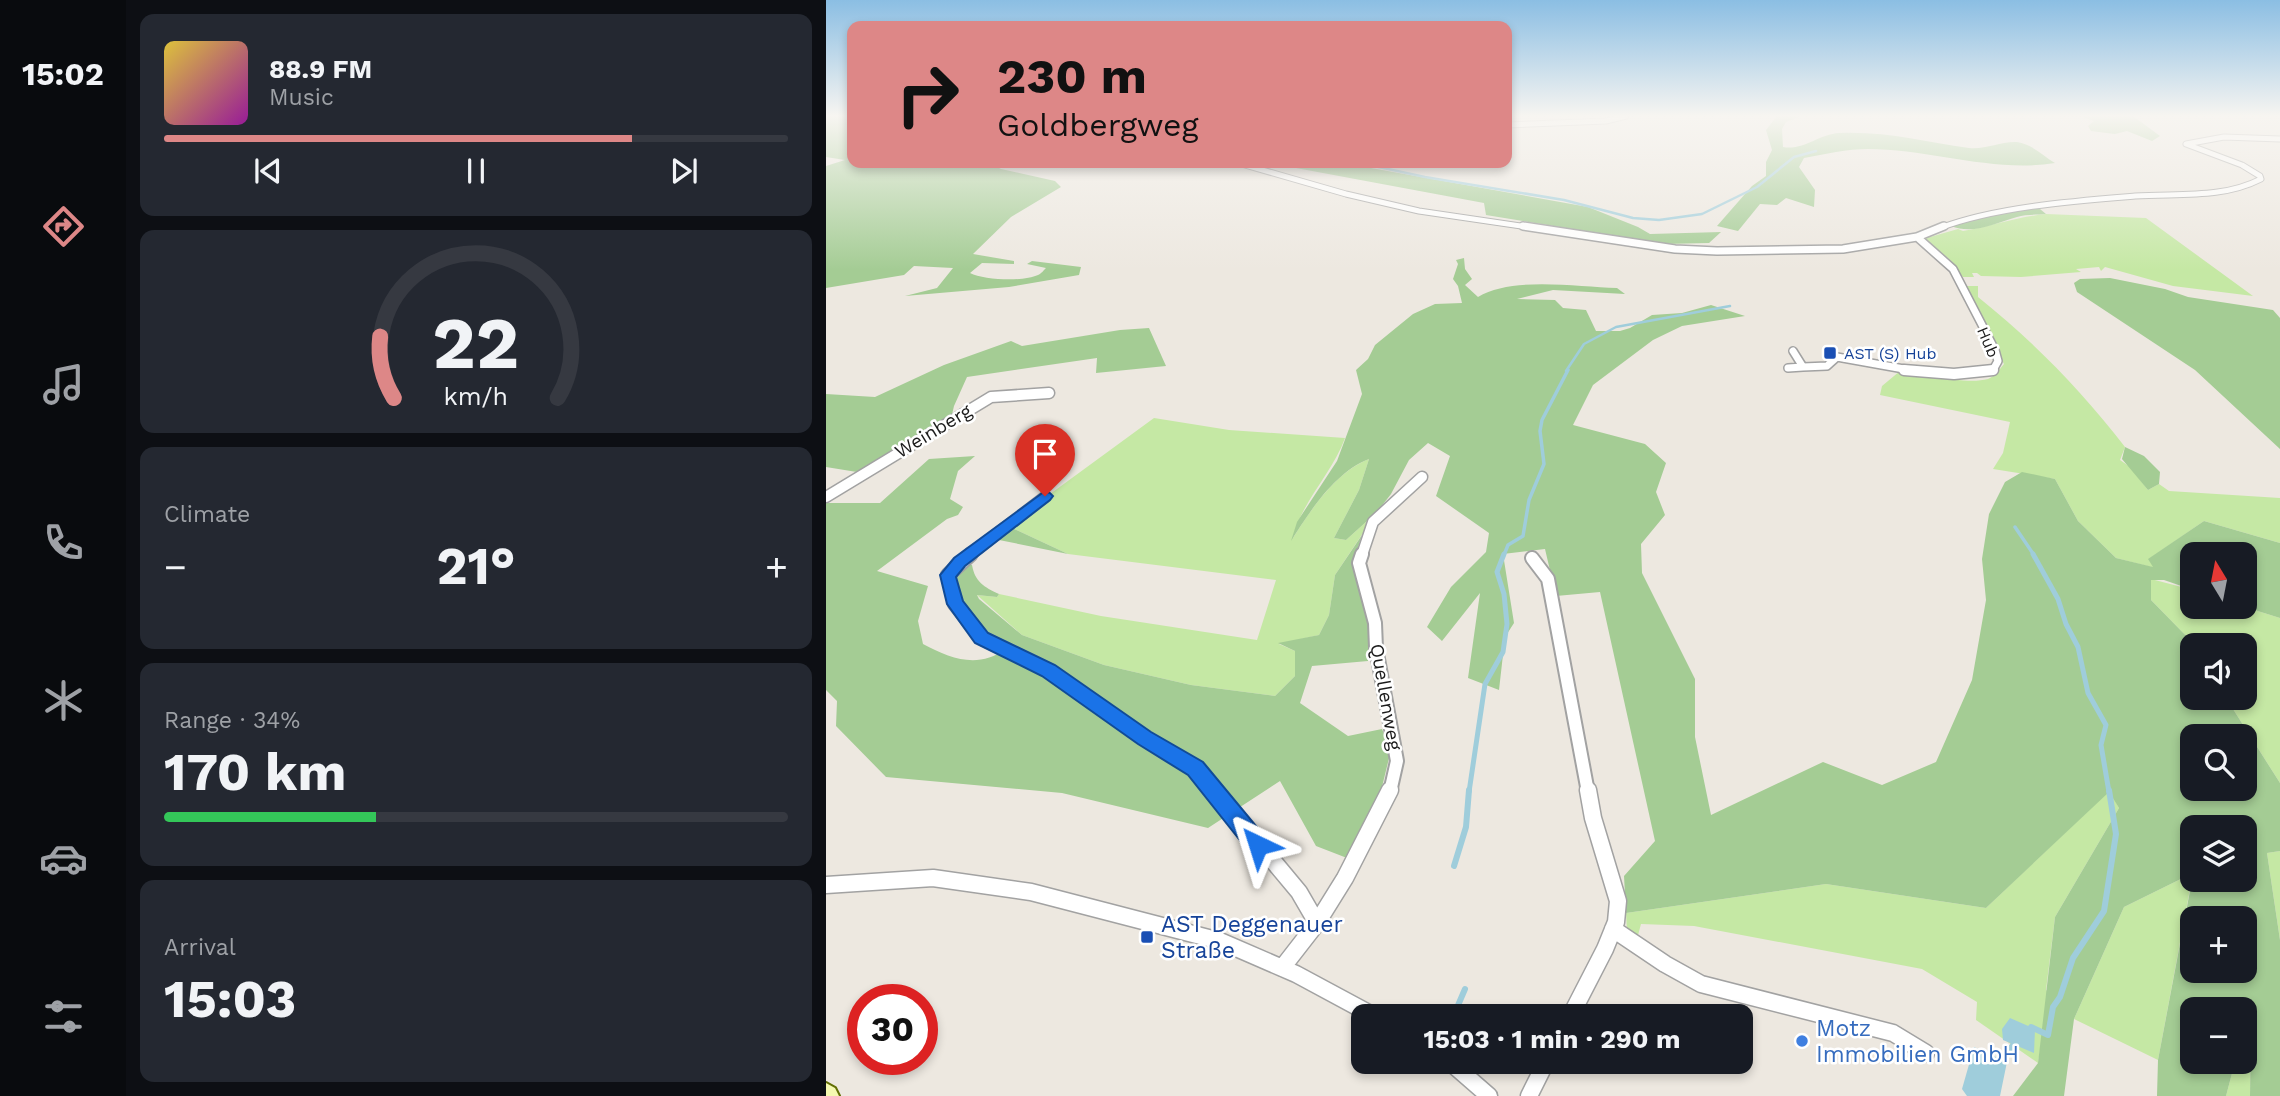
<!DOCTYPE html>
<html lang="en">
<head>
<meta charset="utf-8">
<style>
	:root { --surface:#171b24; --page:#242831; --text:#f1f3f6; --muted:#9ea1a6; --line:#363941; --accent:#dd8787 }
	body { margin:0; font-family:"Work Sans",sans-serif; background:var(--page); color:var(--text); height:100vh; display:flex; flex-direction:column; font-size:26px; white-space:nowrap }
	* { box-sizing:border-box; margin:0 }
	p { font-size:23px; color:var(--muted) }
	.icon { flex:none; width:38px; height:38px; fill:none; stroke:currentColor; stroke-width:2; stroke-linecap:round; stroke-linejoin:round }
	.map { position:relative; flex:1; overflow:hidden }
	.drawer { display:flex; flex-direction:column; gap:14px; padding:14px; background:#0d0f14; width:700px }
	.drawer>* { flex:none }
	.hud { position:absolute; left:21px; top:21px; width:665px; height:147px; border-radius:14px; box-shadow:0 4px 10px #0003; background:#dd8787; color:#111; overflow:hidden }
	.needle { width:46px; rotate:350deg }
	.controls { position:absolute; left:1354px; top:542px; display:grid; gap:14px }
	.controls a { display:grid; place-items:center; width:77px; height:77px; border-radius:14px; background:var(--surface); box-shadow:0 4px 10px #0003; font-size:35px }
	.speed { position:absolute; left:21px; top:984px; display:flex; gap:14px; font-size:35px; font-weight:700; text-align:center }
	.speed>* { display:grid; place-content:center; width:91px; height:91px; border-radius:50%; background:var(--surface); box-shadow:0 4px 10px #0003; line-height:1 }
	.speed .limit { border:10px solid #d22; background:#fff; color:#111 }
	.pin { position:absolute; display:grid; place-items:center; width:60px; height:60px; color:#fff; margin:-72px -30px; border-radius:50% 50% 50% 0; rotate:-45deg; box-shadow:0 0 7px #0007 }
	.pin .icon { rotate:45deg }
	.me { position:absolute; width:77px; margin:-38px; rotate:319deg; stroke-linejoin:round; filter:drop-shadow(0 0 5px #0008) }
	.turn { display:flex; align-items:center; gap:24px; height:147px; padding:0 35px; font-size:32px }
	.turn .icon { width:91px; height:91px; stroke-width:2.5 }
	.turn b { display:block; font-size:49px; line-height:60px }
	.big { font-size:52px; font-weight:700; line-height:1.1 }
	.drawer .widget { flex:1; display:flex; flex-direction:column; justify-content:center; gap:10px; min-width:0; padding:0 24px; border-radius:14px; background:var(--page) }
	.drawer .dial { align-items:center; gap:0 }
	.dial svg { height:182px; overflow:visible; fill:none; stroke:var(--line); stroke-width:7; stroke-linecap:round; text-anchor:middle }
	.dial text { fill:var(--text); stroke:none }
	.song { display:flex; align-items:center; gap:21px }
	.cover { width:84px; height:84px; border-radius:10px; background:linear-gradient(135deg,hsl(50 70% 55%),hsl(300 70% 35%)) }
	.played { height:7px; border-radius:4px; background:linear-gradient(90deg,var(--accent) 75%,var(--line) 75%) }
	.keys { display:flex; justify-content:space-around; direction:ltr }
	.heat { display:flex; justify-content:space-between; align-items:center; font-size:38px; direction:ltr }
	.charge { height:10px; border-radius:5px; background:linear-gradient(90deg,#34c759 34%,var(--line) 0) }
	.trip { position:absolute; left:525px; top:1004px; width:402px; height:70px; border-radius:14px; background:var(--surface); box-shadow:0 4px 10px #0003; font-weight:700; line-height:70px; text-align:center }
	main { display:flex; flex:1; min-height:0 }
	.dock { display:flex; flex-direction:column; width:126px; justify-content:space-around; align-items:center; background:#090b0e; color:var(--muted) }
	.dock .icon { width:49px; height:49px }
	.dock .active { color:var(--accent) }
	.dock b { font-size:32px; color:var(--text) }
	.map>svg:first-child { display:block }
	.grass { fill:#c5e8a4 }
	.forest { fill:#a4cc94; fill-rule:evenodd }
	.water { fill:#9fcddb }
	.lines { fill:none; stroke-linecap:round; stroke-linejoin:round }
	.stream-far3 { stroke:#9fcddb; stroke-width:2.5 }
	.stream-far2 { stroke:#9fcddb; stroke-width:3.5 }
	.stream-far1 { stroke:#9fcddb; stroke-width:5 }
	.stream { stroke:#9fcddb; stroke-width:6 }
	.street-far4-casing { stroke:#a2a2a2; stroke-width:7 }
	.street-far3-casing { stroke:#a2a2a2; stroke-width:10 }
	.street-far2-casing { stroke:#a2a2a2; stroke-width:13 }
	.street-far1-casing { stroke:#a2a2a2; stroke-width:16 }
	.street-casing { stroke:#a2a2a2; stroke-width:19 }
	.secondary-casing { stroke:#626f04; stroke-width:4 }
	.street-far4 { stroke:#fff; stroke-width:5 }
	.street-far3 { stroke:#fff; stroke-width:7 }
	.street-far2 { stroke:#fff; stroke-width:10 }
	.street-far1 { stroke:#fff; stroke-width:12 }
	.street { stroke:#fff; stroke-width:16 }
	.secondary { fill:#f5f9b1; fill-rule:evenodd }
	.route { fill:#1a73e8; stroke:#114b97; stroke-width:2 }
	.transit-dot { fill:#1a4fb4; stroke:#fff; stroke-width:2.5 }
	.shop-dot { fill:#3f7fe0; stroke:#fff; stroke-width:2.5 }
	.labels { text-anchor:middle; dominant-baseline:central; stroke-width:5; stroke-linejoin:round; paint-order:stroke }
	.far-street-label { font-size:16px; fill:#1b1b1b; stroke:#fff }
	.far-transit-label { font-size:16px; fill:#164399; stroke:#fff; text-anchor:start }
	.street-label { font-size:19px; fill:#1b1b1b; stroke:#fff }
	.near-transit-label { font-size:23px; fill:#164399; stroke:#fff; text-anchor:start }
	.near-shop-label { font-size:23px; fill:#366cbe; stroke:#fff; text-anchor:start }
</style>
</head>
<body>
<main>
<nav class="dock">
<b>15:02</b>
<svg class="icon active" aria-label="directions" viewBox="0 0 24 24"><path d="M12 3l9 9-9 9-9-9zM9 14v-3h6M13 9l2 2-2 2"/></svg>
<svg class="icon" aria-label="music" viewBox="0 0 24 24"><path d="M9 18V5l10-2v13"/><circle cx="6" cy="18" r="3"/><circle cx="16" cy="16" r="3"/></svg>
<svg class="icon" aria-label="phone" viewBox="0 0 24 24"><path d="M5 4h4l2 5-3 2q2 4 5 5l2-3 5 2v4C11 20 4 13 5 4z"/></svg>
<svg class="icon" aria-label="climate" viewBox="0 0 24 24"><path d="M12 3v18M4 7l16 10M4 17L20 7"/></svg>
<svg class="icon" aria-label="car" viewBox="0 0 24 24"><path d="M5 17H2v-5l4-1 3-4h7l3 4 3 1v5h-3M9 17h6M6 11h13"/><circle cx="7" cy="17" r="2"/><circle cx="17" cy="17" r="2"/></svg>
<svg class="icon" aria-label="filters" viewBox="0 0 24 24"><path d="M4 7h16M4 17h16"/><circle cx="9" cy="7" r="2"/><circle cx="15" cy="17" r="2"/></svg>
</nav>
<section class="drawer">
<div class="widget">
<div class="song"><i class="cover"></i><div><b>88.9 FM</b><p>Music</p></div></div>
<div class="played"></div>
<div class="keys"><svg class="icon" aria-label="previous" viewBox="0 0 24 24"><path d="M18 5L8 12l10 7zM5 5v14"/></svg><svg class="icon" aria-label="pause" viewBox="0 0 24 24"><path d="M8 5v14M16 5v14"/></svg><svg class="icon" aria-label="next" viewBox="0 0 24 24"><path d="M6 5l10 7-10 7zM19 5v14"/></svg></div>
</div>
<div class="widget dial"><svg viewBox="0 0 100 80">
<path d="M14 69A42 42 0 1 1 86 69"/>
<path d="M14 69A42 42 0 0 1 8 42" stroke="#dd8787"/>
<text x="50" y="56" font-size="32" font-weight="700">22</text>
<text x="50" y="72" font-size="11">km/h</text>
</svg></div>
<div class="widget"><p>Climate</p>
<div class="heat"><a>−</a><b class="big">21°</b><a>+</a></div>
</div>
<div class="widget"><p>Range · 34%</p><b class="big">170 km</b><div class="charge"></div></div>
<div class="widget"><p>Arrival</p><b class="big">15:03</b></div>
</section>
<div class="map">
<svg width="1454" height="1096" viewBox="0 0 1454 1096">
	<rect width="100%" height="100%" fill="#ede8e0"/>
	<path class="grass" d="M1220 214 1320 218 1427 296 1347 286 1279 267 1275 271 1273 267 1250 269 1255 272 1195 277 1155 276 1151 273H1146L1148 277H1137L1122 258 1097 239 1132 229 1137 231C1166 226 1191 217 1220 214Z
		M1138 286H1152V297C1208 342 1255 390 1299 447L1294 460 1304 467 1322 490 1333 484 1343 491 1454 498V543L1378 521 1323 559 1329 568 1290 558 1252 521 1229 479 1167 469 1177 453 1184 422 1054 395 1056 386 1074 371C1098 374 1140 385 1162 379 1169 376 1173 370 1178 364Z
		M328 418 403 430 519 438C507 472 474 504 467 538 486 508 510 472 543 459L533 490 508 538 520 540 551 512 509 575 503 615 493 635 453 644 469 651V676L449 696 365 685 278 665 196 635 151 595 171 597 173 594 275 616 431 640 450 580 242 554 186 528 220 497Z
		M1325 579 1367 590V607H1419L1454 618V783L1400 698H1419V646H1370L1325 600Z
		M1283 791 1293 808 1229 917 1220 990 1223 992 1212 1063 1150 1020 1151 1002 1096 969 868 926 815 924 811 939 801 931 800 913 1000 884 1160 908Z
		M1454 851V940L1441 853Z
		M1367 873 1332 1060 1248 1019 1298 907Z
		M1425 1012 1424 1096H1400L1409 1062H1419V1030Z"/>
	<path class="forest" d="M0 116H26V163H164L175 169 229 181 235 187 185 217 147 254 188 261V264L156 263 144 273C158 280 197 282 212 275 215 274 218 270 220 268L201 264 206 261 255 267 253 275 183 287 79 296 111 288 127 268 88 266 78 275 0 288V166L19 160 0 157Z
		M951 116H976L960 122 956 129 957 147C977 151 993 134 1013 133 1061 131 1098 142 1143 148 1159 150 1175 141 1191 142 1206 144 1217 156 1229 163 1167 173 1104 149 1042 149 1021 149 999 154 978 158L973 167 989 190 988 207 960 198 951 205 934 204 912 231 891 226 926 186 940 176V162L946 150 940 130Z
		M1229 116H1307L1334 136 1326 141 1301 131 1289 134 1265 131 1262 126 1268 121 1257 117Z
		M427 163H517L762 207 812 227 824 234 895 232 883 243 839 244 660 215 658 203 470 168 436 167Z
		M1185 209H1214L1220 214C1211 215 1200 214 1191 217 1170 223 1147 235 1125 226Z
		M638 258 639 269 646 279 639 285 652 297C686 276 751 287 791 288L799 294 727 290 691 299 729 300 737 308 760 310 770 331H794L804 328 826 315 856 313 885 305 919 316 856 326 827 340 767 385 747 425 819 444 840 463 830 492 839 515 815 544 816 573 869 679V737L885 815 997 762 1056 785 1110 762 1146 680 1160 600 1156 559 1163 514 1179 482 1196 472 1229 479 1252 521 1290 558 1327 567 1322 559 1378 521 1454 543V618L1419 607V555H1367V590L1338 580H1325V600L1370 646H1367V698H1400L1454 783V851L1441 853 1454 940V1096H1424L1425 1015 1419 1030V1010H1367V1062H1409L1400 1096H1331L1332 1060 1367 875V880H1419V828H1367V873L1298 907 1248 1019 1238 1096H1187L1212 1063 1229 917 1293 808 1283 792 1160 908 1000 884 800 913 798 876 829 841 774 592 730 596 719 549 677 554 688 623 679 637 673 690 642 678 654 593 616 641 601 627 625 587 660 552 663 533 610 496 624 456 602 443 583 460 565 494 551 512 520 540 508 538 533 490 543 459C509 472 484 511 465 541L471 522 511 461 536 394 530 370 542 359 549 345 587 314 609 304 636 303 632 286 627 279 632 264 630 260ZM1367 737H1419V789H1367ZM1367 919H1419V971H1367Z
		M1284 278 1339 289 1362 297 1447 310 1454 318V449L1369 370 1251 292 1248 283 1254 279Z
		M323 328 340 366 270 373 271 358 141 377 128 406 124 423 37 473 0 467V394L49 397 118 365 185 341 196 346 294 330Z
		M1299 447 1318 456 1334 472 1333 484 1322 490 1296 459Z
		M149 456 132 471 124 499 137 507 132 515 121 519 51 571 102 586 92 621 97 644C125 659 152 669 180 649 146 631 133 612 123 575L135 563 146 565C149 582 158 587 173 594L171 597 151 595 153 599 196 635 278 665 365 685 449 696 469 676V651L452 643 493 635 503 615 509 575 536 535 527 563 545 627 542 661 486 666 474 703 522 736 556 729 565 750 555 791 521 858 490 846 454 781 382 828 236 793 60 777 10 726 11 701 0 690V503H54L103 459Z
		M186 528 242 554 173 540Z"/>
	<path class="water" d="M1184 1018 1209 1029 1208 1053 1177 1040 1176 1029Z
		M1148 1047 1181 1062 1174 1096H1141L1136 1089Z"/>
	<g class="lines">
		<path class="stream-far3" d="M534 163 599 177 738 200 807 218 833 220 876 214 931 187 968 157 990 151
			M740 371 758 344 790 327 904 306"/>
		<path class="stream-far2" d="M1189 527 1208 555
			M678 555 682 545 697 536 703 500 718 464 714 431 716 420 742 370"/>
		<path class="stream-far1" d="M1207 554 1232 599 1240 624 1252 647 1262 693 1280 725 1275 745 1283 792
			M643 792 659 684 677 652 681 624 678 594 671 572 678 554"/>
		<path class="stream" d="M628 866 640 827 643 790
			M627 1017 639 989
			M1205 1027 1222 1035 1227 1007 1234 997 1247 958 1278 911 1290 834 1283 790
			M1175 1062 1190 1041"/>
		<g class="street-far4-casing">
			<path id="street-far4" d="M681 125 780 121 800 116
				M412 163 520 194 593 211 709 228
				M1114 228C1169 207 1248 201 1309 196 1352 193 1396 199 1435 179L1434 176 1416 165 1360 144 1398 137 1454 139"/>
		</g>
		<g class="street-far3-casing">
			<path id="street-far3" d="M697 226 849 249 891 251 1017 249 1091 237 1118 226
				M1091 237 1127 269 1169 350 1172 361 1167 370 1159 371
				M977 367 1001 366 1011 357 1089 371
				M962 368 977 367 967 351"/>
		</g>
		<g class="street-far2-casing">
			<path id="street-far2" d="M1078 370 1128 374 1167 370
				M0 497 165 397 223 393
				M143 555 219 497
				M536 555 547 522 596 477"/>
		</g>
		<g class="street-far1-casing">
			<path id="street-far1" d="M145 554 122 575 129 604 156 638 222 670 318 738 370 769 389 792
				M536 554 533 563 549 623 550 648 571 761 564 792
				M706 558 722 579 762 792"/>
		</g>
		<g class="street-casing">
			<path id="street" d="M388 790 473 892 491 923 456 968
				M0 885 107 878 205 892 394 941 470 974 550 1017
				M491 923 519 878 564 790
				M787 929 839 964 875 984 1067 1033 1100 1053
				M744 1017 779 949 790 922 792 901 767 818 762 790
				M624 1062 663 1096
				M703 1096 720 1062"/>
		</g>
		<g class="secondary-casing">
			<path id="secondary" d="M0 1083 9 1088 13 1096H0Z"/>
		</g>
		<use href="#street-far4" class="street-far4"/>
		<use href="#street-far3" class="street-far3"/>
		<use href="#street-far2" class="street-far2"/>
		<use href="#street-far1" class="street-far1"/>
		<use href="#street" class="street"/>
		<use href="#secondary" class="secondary"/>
	</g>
	<linearGradient id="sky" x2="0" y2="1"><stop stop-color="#8bbee3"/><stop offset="0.43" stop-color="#f7f5f1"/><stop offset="1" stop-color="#f7f5f1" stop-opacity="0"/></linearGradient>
	<rect width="1454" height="270" fill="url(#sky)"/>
	<path class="route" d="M219 491 224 493 227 496 224 500 139 566 130 577 137 601 162 633 229 665 325 732 377 762 440 838 443 845 440 853 432 856 424 853 362 775 312 744 216 676 149 643 121 604 114 575 128 558Z"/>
	<g class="transit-dot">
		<rect x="997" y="346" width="14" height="14" rx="3.5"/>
		<rect x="314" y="930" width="14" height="14" rx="3.5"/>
	</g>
	<circle class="shop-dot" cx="976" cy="1041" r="7"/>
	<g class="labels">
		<g class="far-street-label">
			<text transform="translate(1162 342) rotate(67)">Hub</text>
		</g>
		<g class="far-transit-label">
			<text x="1018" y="353">AST (S) Hub</text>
		</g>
		<g class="street-label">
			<text transform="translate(107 431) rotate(-31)">Weinberg</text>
			<text transform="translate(560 697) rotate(80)">Quellenweg</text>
		</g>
		<g class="near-transit-label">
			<text x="335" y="924">AST Deggenauer<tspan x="335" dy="26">Straße</tspan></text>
		</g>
		<g class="near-shop-label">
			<text x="990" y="1028">Motz<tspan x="990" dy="26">Immobilien GmbH</tspan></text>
		</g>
	</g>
</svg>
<div class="controls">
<a><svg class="needle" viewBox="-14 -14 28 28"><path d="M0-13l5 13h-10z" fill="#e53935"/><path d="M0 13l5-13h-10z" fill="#9ea1a6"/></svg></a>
<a><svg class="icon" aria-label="sound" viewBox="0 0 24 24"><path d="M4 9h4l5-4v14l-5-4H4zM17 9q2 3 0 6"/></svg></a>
<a><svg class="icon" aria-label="search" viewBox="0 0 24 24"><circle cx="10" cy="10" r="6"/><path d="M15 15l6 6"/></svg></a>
<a><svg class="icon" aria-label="layers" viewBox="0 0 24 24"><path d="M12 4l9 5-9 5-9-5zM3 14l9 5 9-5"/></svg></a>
<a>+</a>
<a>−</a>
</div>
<div class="speed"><div class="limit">30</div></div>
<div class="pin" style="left:219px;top:496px;background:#d93025"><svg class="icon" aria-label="arrive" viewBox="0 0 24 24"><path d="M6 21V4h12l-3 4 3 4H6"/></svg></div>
<svg class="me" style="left:432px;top:845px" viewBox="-20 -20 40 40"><path d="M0-17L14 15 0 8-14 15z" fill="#1a73e8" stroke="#fff" stroke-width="4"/></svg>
<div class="trip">15:03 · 1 min · 290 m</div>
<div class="hud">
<div class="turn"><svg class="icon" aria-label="right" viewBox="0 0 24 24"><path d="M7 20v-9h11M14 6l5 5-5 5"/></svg><div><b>230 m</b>Goldbergweg</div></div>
</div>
</div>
</main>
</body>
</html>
